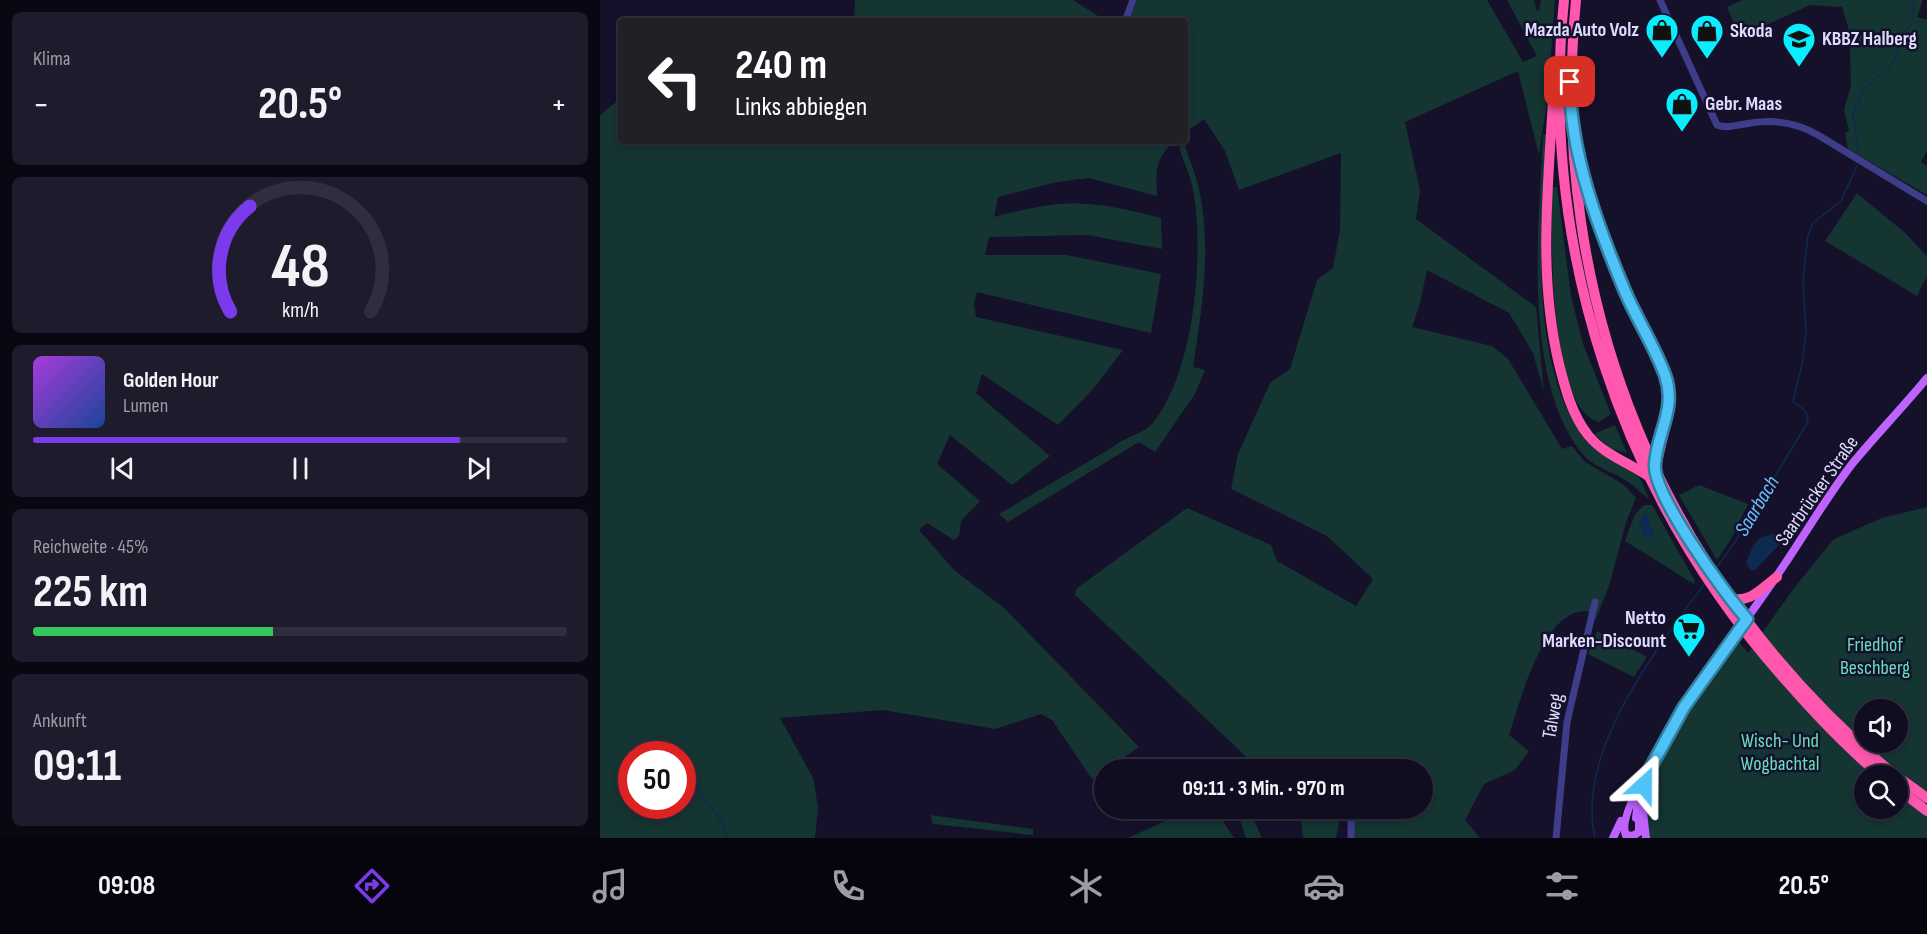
<!DOCTYPE html>
<html lang="de">
<head>
<meta charset="utf-8">
<style>
	:root { --surface:#100d20; --page:#1e1b2d; --text:#f1f3f6; --muted:#9c9ca5; --line:#302d3e; --accent:#7c3aed }
	body { margin:0; font-family:"Sofia Sans Condensed",sans-serif; background:var(--page); color:var(--text); height:100vh; display:flex; flex-direction:column; font-size:22px; white-space:nowrap }
	* { box-sizing:border-box; margin:0 }
	p { font-size:20px; color:var(--muted) }
	.icon { flex:none; width:33px; height:33px; fill:none; stroke:currentColor; stroke-width:2; stroke-linecap:round; stroke-linejoin:round }
	.map { position:relative; flex:1; overflow:hidden }
	.details { display:flex; flex-direction:column; gap:12px; padding:12px; background:#090712; width:600px }
	.details>* { flex:none }
	.hud { position:absolute; left:18px; top:18px; width:570px; height:126px; border-radius:6px; box-shadow:0 3px 9px #0003,0 0 0 2px var(--line); background:#202124; color:#fff; overflow:hidden }
	.fabs { position:absolute; left:1254px; top:699px; display:grid; gap:12px }
	.fabs a { display:grid; place-items:center; width:54px; height:54px; border-radius:50%; background:var(--surface); box-shadow:0 3px 9px #0003,0 0 0 2px var(--line); font-size:30px }
	.speed { position:absolute; left:18px; top:741px; display:flex; gap:12px; font-size:30px; font-weight:700; text-align:center }
	.speed>* { display:grid; place-content:center; width:78px; height:78px; border-radius:50%; background:var(--surface); box-shadow:0 3px 9px #0003,0 0 0 2px var(--line); line-height:1 }
	.speed .limit { border:9px solid #d22; background:#fff; color:#111 }
	.pin { position:absolute; display:grid; place-items:center; width:51px; height:51px; color:#fff; margin:-26px; border-radius:12px; box-shadow:0 3px 9px #0006 }
	.me { position:absolute; width:66px; margin:-33px; rotate:24deg; stroke-linejoin:round; filter:drop-shadow(0 0 4px #0008) }
	.turn { display:flex; align-items:center; gap:21px; height:126px; padding:0 18px; font-size:27px }
	.turn .icon { width:78px; height:78px; stroke-width:2.5 }
	.turn b { display:block; font-size:42px; line-height:51px }
	.big { font-size:45px; font-weight:700; line-height:1.1 }
	.details .widget { flex:1; display:flex; flex-direction:column; justify-content:center; gap:9px; min-width:0; padding:0 21px; border-radius:9px; background:var(--page) }
	.details .dial { align-items:center; gap:0 }
	.dial svg { height:156px; overflow:visible; fill:none; stroke:var(--line); stroke-width:7; stroke-linecap:round; text-anchor:middle }
	.dial text { fill:var(--text); stroke:none }
	.song { display:flex; align-items:center; gap:18px }
	.cover { width:72px; height:72px; border-radius:9px; background:linear-gradient(135deg,hsl(280 70% 55%),hsl(220 70% 35%)) }
	.played { height:6px; border-radius:3px; background:linear-gradient(90deg,var(--accent) 80%,var(--line) 80%) }
	.keys { display:flex; justify-content:space-around; direction:ltr }
	.heat { display:flex; justify-content:space-between; align-items:center; font-size:33px; direction:ltr }
	.charge { height:9px; border-radius:4px; background:linear-gradient(90deg,#34c759 45%,var(--line) 0) }
	.trip { position:absolute; left:494px; top:759px; width:339px; height:60px; border-radius:30px; background:var(--surface); box-shadow:0 3px 9px #0003,0 0 0 2px var(--line); font-weight:700; line-height:60px; text-align:center }
	.menu { display:flex; height:96px; justify-content:space-around; align-items:center; background:#06050d; color:var(--muted) }
	.menu .icon { width:42px; height:42px }
	.menu .selected { color:var(--accent) }
	.menu b { font-size:27px; color:var(--text) }
	main { display:flex; flex:1; min-height:0 }
	.map>svg:first-child { display:block }
	.green { fill:#143532; fill-rule:evenodd }
	.water { fill:#0f2a50 }
	.lines { fill:none; stroke-linecap:round; stroke-linejoin:round }
	.stream { stroke:#0f2a50; stroke-width:1.5 }
	.minor { stroke:#3d3d89; stroke-width:7 }
	.major { stroke:#be63fe; stroke-width:8 }
	.highway { stroke:#fe57ad; stroke-width:10 }
	.route-casing { stroke:#337fa1; stroke-width:15 }
	.route { stroke:#4fc3f7; stroke-width:10 }
	.labels { text-anchor:middle; dominant-baseline:central; stroke-width:5; stroke-linejoin:round; paint-order:stroke }
	.poi-label { font-size:20px; font-weight:bold; fill:#dedbff; stroke:#15112b; text-anchor:start }
	.street-label { font-size:20px; fill:#dedbff; stroke:#15112b }
	.park-label { font-size:20px; fill:#66e0bd; stroke:#15112b }
	.water-label { font-size:21px; font-style:italic; fill:#6abffe; stroke:#15112b }
</style>
</head>
<body>
<main>
<section class="details">
<div class="widget"><p>Klima</p>
<div class="heat"><a>−</a><b class="big">20.5°</b><a>+</a></div>
</div>
<div class="widget dial"><svg viewBox="0 0 100 80">
<path d="M14 69A42 42 0 1 1 86 69"/>
<path d="M14 69A42 42 0 0 1 24 15" stroke="#7c3aed"/>
<text x="50" y="56" font-size="32" font-weight="700">48</text>
<text x="50" y="72" font-size="11">km/h</text>
</svg></div>
<div class="widget">
<div class="song"><i class="cover"></i><div><b>Golden Hour</b><p>Lumen</p></div></div>
<div class="played"></div>
<div class="keys"><svg class="icon" aria-label="previous" viewBox="0 0 24 24"><path d="M18 5L8 12l10 7zM5 5v14"/></svg><svg class="icon" aria-label="pause" viewBox="0 0 24 24"><path d="M8 5v14M16 5v14"/></svg><svg class="icon" aria-label="next" viewBox="0 0 24 24"><path d="M6 5l10 7-10 7zM19 5v14"/></svg></div>
</div>
<div class="widget"><p>Reichweite · 45%</p><b class="big">225 km</b><div class="charge"></div></div>
<div class="widget"><p>Ankunft</p><b class="big">09:11</b></div>
</section>
<div class="map">
<svg width="1327" height="838" viewBox="0 0 1327 838">
	<rect width="100%" height="100%" fill="#15112b"/>
	<path class="green" d="M255 0H473L506 21H254Z
		M537 0H887L923 62 937 56 907 0H934L937 11 939 10 941 0H955L948 95 939 155 918 71 805 122 820 190 816 219 936 307 944 392 933 353 909 313 827 270 820 303 812 327 892 346 908 359 962 449 972 446 984 461 1024 485 1036 498 1026 522 1010 583 995 621 994 613C946 597 920 702 909 735L929 751 915 770 884 784 865 820 880 838H754L751 818H740L736 838H703L700 809 822 808V770L695 769 694 760 654 764 475 595 476 589 587 508 671 545 677 561 756 606 773 579 727 536 631 489 638 454 670 383 690 369 717 280 733 268 740 230 741 153 639 190 625 151 604 119 585 133V21H529Z
		M1143 0H1323L1317 17 1327 20V151L1321 162 1327 166V195L1248 149 1245 133 1249 131 1244 109 1251 86 1250 51 1252 40 1242 7 1210 5 1140 37 1127 7Z
		M21 98V141H575C555 157 556 172 557 196L489 178 457 182 398 197 394 217C465 198 490 200 561 218L562 249 488 235 389 237 385 255H467L561 274 551 333 377 292 374 304 376 317 523 350 494 388 458 425 382 374 376 393 450 456 412 485 350 435 337 464 380 501 361 521 359 536 354 540 327 523 319 530 354 570 404 608 539 747 492 779 452 720 441 714 395 729 283 710 180 718 213 778 218 807 215 838H0V115ZM82 754V806H32V754Z
		M943 134 946 135C941 225 929 353 979 431 997 460 1012 454 1034 471 1041 476 1045 491 1049 498 1042 495 1036 487 1028 482 1015 472 997 469 985 457 921 384 939 226 943 134Z
		M585 145C589 160 596 174 599 189 612 248 602 309 593 367L605 370 595 394 555 452 539 442 408 522 399 514 513 447C524 437 543 434 552 424 594 374 604 258 594 195 592 179 584 163 579 147Z
		M952 187H957L971 296 983 344 1011 414 999 422C948 409 951 232 952 187Z
		M1257 193 1304 232 1327 256V276L1317 296 1225 241Z
		M1015 425 1027 453 1011 449 994 434Z
		M1099 485 1148 504 1131 539 1117 560 1079 495Z
		M1044 505H1052L1095 581 1094 584 1025 541 1035 514Z
		M1327 507V838H1050C1050 825 1046 812 1045 801 1044 766 1116 673 1139 642L1148 653 1194 588 1234 539 1282 518ZM1264 710H1298V742H1264ZM1264 776H1298V808H1264Z
		M997 631 1047 657 1034 677 988 654Z
		M594 808 615 809 634 838H528Z
		M636 809H653L651 813 662 838H646Z
		M330 815 433 829V835L333 824Z"/>
	<path class="water" d="M1045 513 1049 516V526L1054 532 1052 538 1043 535 1039 522Z
		M1178 534 1182 537 1180 544 1155 570H1150L1146 562C1155 543 1155 535 1178 534Z"/>
	<g class="lines">
		<path class="stream" d="M1259 155 1253 114 1263 90 1289 67 1297 55 1301 35 1312 23 1314 0
			M1117 567 1135 542 1208 422 1206 412 1193 401 1202 364 1206 335 1203 280 1208 235 1213 223 1241 201 1257 166
			M82 769 120 819 128 838
			M995 838C975 752 1057 648 1106 582"/>
		<path class="minor" d="M1060 0 1117 125C1127 129 1135 125 1145 124 1169 119 1195 122 1218 135L1327 201
			M525 21 533 0
			M751 818V838
			M956 838 967 722 995 602"/>
		<path class="major" d="M1044 785C1041 805 1044 818 1046 838
			M1036 818 1038 802
			M1026 835C1008 803 1155 610 1178 574 1203 538 1225 499 1252 464 1276 435 1303 407 1327 378
			M1026 835 1033 836 1039 832V821
			M1013 838 1021 821"/>
		<path class="highway" d="M964 0C939 249 1021 497 1188 683 1217 716 1246 747 1281 776
			M976 0C947 300 1062 583 1296 776
			M953 100C948 188 938 276 959 364 965 388 972 415 988 435 1004 455 1028 462 1048 476
			M977 145 990 198 1003 234 1068 387V415L1055 470
			M1128 598C1151 604 1160 589 1177 577
			M1298 777 1327 798
			M1298 789 1327 811"/>
	</g>
	<g class="lines">
		<g class="route-casing">
			<path id="route" d="M970 82C970 153 997 224 1024 289 1036 318 1054 345 1065 375 1077 409 1057 432 1055 464 1052 494 1125 594 1147 619L1084 707 1047 774 1044 785"/>
		</g>
		<use href="#route" class="route"/>
	</g>
	<defs>
		<g id="shop-pin" transform="scale(1.725)"><path d="M0 17L-7.5 6A9.5 9.5 0 1 1 7.5 6Z" fill="#09edfd" stroke="#15112b"/><path d="M-5-2.5h2.3a2.7 3.5 0 0 1 5.4 0H5L5.5 6h-11ZM-1.5-2.5h3a1.5 2.3 0 0 0-3 0Z" fill="#111"/></g>
		<g id="school-pin" transform="scale(1.725)"><path d="M0 17L-7.5 6A9.5 9.5 0 1 1 7.5 6Z" fill="#09edfd" stroke="#15112b"/><path d="M0-5L7-2L0 1L-7-2ZM-4 1L0 2.5L4 1V4Q0 6-4 4Z" fill="#111"/></g>
		<g id="supermarket-pin" transform="scale(1.725)"><path d="M0 17L-7.5 6A9.5 9.5 0 1 1 7.5 6Z" fill="#09edfd" stroke="#15112b"/><path d="M-6-5.5h2.5l.6 2H6L4.5 2H-2.5L-4.4-4H-6ZM-1.5 3.2a1.3 1.3 0 1 0 .1 0ZM3 3.2a1.3 1.3 0 1 0 .1 0Z" fill="#111"/></g>
	</defs>
	<g fill-rule="evenodd">
		<use href="#shop-pin" x="1062" y="30"/>
		<use href="#shop-pin" x="1107" y="31"/>
		<use href="#school-pin" x="1199" y="39"/>
		<use href="#shop-pin" x="1082" y="104"/>
		<use href="#supermarket-pin" x="1089" y="629"/>
	</g>
	<g class="labels">
		<g class="poi-label">
			<text x="1039" y="30" text-anchor="end">Mazda Auto Volz</text>
			<text x="1130" y="31">Skoda</text>
			<text x="1222" y="39">KBBZ Halberg</text>
			<text x="1105" y="104">Gebr. Maas</text>
			<text x="1066" y="618" text-anchor="end">Netto<tspan x="1066" dy="23">Marken-Discount</tspan></text>
		</g>
		<g class="street-label">
			<text transform="translate(1217 491) rotate(-55)">Saarbrücker Straße</text>
			<text transform="translate(953 716) rotate(-80)">Talweg</text>
		</g>
		<g class="park-label">
			<text x="1275" y="645">Friedhof<tspan x="1275" dy="23">Beschberg</tspan></text>
			<text x="1180" y="741">Wisch- Und<tspan x="1180" dy="23">Wogbachtal</tspan></text>
		</g>
		<g class="water-label">
			<text transform="translate(1157 506) rotate(-59)">Saarbach</text>
		</g>
	</g>
</svg>
<div class="fabs">
<a><svg class="icon" aria-label="sound" viewBox="0 0 24 24"><path d="M4 9h4l5-4v14l-5-4H4zM17 9q2 3 0 6"/></svg></a>
<a><svg class="icon" aria-label="search" viewBox="0 0 24 24"><circle cx="10" cy="10" r="6"/><path d="M15 15l6 6"/></svg></a>
</div>
<div class="speed"><div class="limit">50</div></div>
<div class="pin" style="left:970px;top:82px;background:#d93025"><svg class="icon" aria-label="arrive" viewBox="0 0 24 24"><path d="M6 21V4h12l-3 4 3 4H6"/></svg></div>
<svg class="me" style="left:1044px;top:785px" viewBox="-20 -20 40 40"><path d="M0-17L14 15 0 8-14 15z" fill="#4fc3f7" stroke="#fff" stroke-width="4"/></svg>
<div class="trip">09:11 · 3 Min. · 970 m</div>
<div class="hud">
<div class="turn"><svg class="icon" aria-label="left" viewBox="0 0 24 24"><path d="M17 20v-9H6M10 6l-5 5 5 5"/></svg><div><b>240 m</b>Links abbiegen</div></div>
</div>
</div>
</main>
<nav class="menu">
<b>09:08</b>
<svg class="icon selected" aria-label="directions" viewBox="0 0 24 24"><path d="M12 3l9 9-9 9-9-9zM9 14v-3h6M13 9l2 2-2 2"/></svg>
<svg class="icon" aria-label="music" viewBox="0 0 24 24"><path d="M9 18V5l10-2v13"/><circle cx="6" cy="18" r="3"/><circle cx="16" cy="16" r="3"/></svg>
<svg class="icon" aria-label="phone" viewBox="0 0 24 24"><path d="M5 4h4l2 5-3 2q2 4 5 5l2-3 5 2v4C11 20 4 13 5 4z"/></svg>
<svg class="icon" aria-label="climate" viewBox="0 0 24 24"><path d="M12 3v18M4 7l16 10M4 17L20 7"/></svg>
<svg class="icon" aria-label="car" viewBox="0 0 24 24"><path d="M5 17H2v-5l4-1 3-4h7l3 4 3 1v5h-3M9 17h6M6 11h13"/><circle cx="7" cy="17" r="2"/><circle cx="17" cy="17" r="2"/></svg>
<svg class="icon" aria-label="filters" viewBox="0 0 24 24"><path d="M4 7h16M4 17h16"/><circle cx="9" cy="7" r="2"/><circle cx="15" cy="17" r="2"/></svg>
<b>20.5°</b>
</nav>
</body>
</html>
